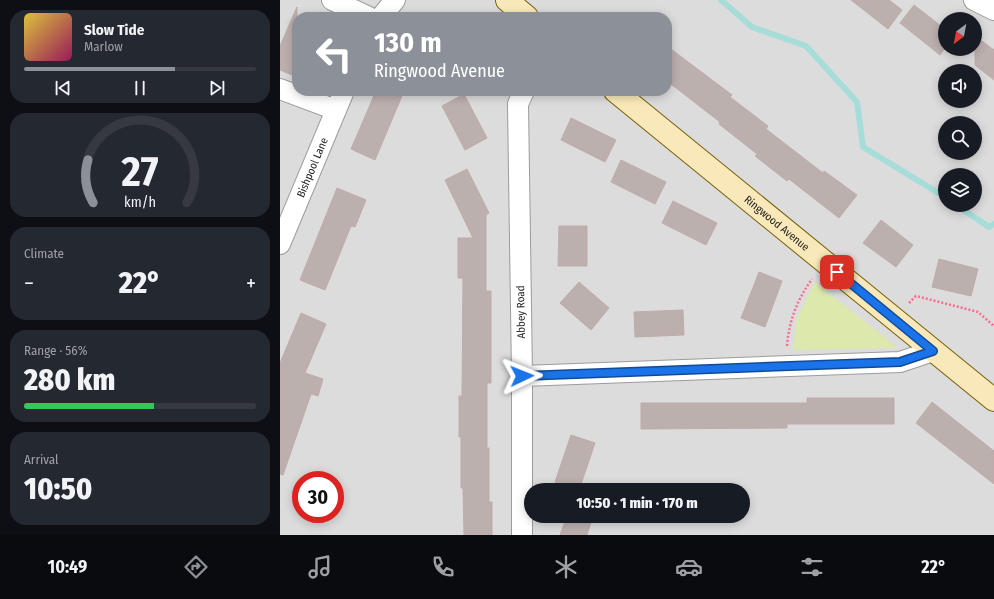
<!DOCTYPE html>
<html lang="en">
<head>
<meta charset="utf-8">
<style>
	:root { --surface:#171b24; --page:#242831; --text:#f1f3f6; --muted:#9ea1a6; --line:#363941; --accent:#8c9099 }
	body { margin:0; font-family:"Fira Sans Condensed",sans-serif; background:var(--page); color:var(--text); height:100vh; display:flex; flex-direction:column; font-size:15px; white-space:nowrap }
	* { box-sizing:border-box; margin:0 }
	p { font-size:13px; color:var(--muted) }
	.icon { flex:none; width:22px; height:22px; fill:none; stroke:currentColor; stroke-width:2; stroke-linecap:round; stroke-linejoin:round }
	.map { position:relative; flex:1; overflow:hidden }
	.panel { display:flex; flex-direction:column; gap:10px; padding:10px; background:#0d0f14; width:280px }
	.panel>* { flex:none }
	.banner { position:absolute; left:12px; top:12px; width:380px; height:84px; border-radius:16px; box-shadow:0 2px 10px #0003; background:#8c9099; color:#fff; overflow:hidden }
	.needle { width:26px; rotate:212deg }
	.controls { position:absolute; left:658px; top:12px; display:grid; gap:8px }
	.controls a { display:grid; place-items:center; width:44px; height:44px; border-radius:50%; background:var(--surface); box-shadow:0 2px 10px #0003; font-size:20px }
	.speed { position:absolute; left:12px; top:471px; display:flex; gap:8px; font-size:20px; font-weight:700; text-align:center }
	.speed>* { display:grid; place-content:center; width:52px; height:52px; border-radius:50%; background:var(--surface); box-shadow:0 2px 10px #0003; line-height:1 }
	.speed .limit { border:6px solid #d22; background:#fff; color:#111 }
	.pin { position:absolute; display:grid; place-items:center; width:34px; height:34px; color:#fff; margin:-17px; border-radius:8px; box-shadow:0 2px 6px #0006 }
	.me { position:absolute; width:44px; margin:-22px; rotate:88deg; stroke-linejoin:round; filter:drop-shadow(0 0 3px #0008) }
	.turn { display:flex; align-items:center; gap:14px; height:84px; padding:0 16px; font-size:18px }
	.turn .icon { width:52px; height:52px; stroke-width:2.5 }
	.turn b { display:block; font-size:28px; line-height:34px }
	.big { font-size:30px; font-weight:800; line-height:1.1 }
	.panel .tile { flex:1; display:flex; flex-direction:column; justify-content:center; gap:6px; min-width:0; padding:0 14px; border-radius:16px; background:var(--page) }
	.panel .dial { align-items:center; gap:0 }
	.dial svg { height:104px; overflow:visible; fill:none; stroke:var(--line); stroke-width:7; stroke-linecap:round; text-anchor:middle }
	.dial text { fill:var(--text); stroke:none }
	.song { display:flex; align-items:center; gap:12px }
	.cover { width:48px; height:48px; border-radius:6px; background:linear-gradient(135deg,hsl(50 70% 55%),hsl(330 70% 35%)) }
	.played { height:4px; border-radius:2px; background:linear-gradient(90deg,var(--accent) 65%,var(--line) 65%) }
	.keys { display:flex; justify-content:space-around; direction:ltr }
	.heat { display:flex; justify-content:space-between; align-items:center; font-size:22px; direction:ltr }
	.charge { height:6px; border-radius:3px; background:linear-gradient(90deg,#34c759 56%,var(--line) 0) }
	.trip { position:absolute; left:244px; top:483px; width:226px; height:40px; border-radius:20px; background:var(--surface); box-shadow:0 2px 10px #0003; font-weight:800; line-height:40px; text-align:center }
	.tab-bar { display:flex; height:64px; justify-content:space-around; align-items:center; background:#090b0e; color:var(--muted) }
	.tab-bar .icon { width:28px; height:28px }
	.tab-bar .current { color:var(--accent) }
	.tab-bar b { font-size:18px; color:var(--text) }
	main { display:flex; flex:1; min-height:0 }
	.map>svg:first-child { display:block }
	.residential { fill:#dddcdc; fill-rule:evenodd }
	.grass { fill:#dde9ac }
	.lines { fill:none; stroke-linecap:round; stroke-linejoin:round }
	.stream { stroke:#a6ddd8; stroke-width:6 }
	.building { fill:#bcb0af; stroke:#c1aba8 }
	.street-casing { stroke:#9c9c9c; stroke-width:22 }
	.secondary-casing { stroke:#765f06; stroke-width:24 }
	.path { stroke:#f86e8b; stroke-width:2.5; stroke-dasharray:2 2; stroke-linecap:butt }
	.street { stroke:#fff; stroke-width:20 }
	.secondary { stroke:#f9e9ba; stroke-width:22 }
	.route-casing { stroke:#114b97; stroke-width:10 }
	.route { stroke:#1a73e8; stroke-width:7 }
	.labels { text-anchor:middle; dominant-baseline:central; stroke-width:4; stroke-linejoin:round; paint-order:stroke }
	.street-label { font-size:11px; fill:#1f1f1f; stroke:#fff }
</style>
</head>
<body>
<main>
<section class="panel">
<div class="tile">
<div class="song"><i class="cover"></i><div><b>Slow Tide</b><p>Marlow</p></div></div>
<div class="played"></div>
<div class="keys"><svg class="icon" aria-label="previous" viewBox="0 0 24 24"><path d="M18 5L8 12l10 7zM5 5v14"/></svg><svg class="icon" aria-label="pause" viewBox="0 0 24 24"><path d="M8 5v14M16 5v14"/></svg><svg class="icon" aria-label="next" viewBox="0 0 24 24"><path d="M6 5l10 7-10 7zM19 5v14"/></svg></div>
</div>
<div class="tile dial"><svg viewBox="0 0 100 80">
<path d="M14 69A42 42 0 1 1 86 69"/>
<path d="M14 69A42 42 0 0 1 10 36" stroke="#8c9099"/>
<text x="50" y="56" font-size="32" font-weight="700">27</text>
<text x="50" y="72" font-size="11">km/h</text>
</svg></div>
<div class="tile"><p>Climate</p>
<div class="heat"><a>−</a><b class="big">22°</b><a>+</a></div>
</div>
<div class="tile"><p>Range · 56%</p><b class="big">280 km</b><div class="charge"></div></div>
<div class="tile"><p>Arrival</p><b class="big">10:50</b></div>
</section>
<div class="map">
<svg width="714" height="535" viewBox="0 0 714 535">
	<rect width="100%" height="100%" fill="#f0e9e5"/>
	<path class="residential" d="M0 0H714V535H0ZM17 17H387V91H17ZM665 19H695V49H665ZM665 71H695V101H665ZM665 123H695V153H665ZM665 175H695V205H665ZM21 480H55V514H21ZM251 490H463V516H251Z"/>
	<path class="grass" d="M535 282 618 348 513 350 517 318Z"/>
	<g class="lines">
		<path class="stream" d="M441 0 472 27 526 46 577 102 583 147 665 197
			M676 205 709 227 714 224"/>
	</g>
	<path class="building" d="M571 0H609L622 10 608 29Z
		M634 5 665 29V48L660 55 620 23Z
		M17 7V77L0 70V46Z
		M695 36 714 50V80L695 65Z
		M387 46 452 95 450 97 488 126 486 129 543 173 544 171 577 195 559 218 509 179 507 181 475 156 477 154 439 124 440 122 387 81Z
		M96 91H124L95 160 71 149Z
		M184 94 207 138 185 150 162 106Z
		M291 118 336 140 325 162 281 140Z
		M341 160 386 182 375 204 331 182Z
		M187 169 209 213 206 215V291H211V383H207V448H209V502H212V535H184L183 488H181V437H179V396H182L183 278H178V238H193L165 180Z
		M57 188 86 200 75 227 71 226 45 290 20 280Z
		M393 201 437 223 426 245 382 223Z
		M601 220 633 245 616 267 583 243Z
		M279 226H307V266H278Z
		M659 259 698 269 691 296 652 287Z
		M479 272 502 281 485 327 461 318Z
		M299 282 329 308 311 330 280 303Z
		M403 310 404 335 355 337 354 312Z
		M21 313 46 324 25 373 43 379 38 396 31 394 3 475 0 474V363Z
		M527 398H614V424H507V428L361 429V403H527Z
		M652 402 714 451V484L636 423Z
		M291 435 315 443 299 490 275 482Z
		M287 516H313L307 535H280Z"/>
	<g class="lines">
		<g class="street-casing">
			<g id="street">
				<path d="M52 0 89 17"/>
				<path d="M694 0 714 10"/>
				<path d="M101 17 115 0"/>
				<path d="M0 89 56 110"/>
				<path id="s1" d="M0 244 64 91"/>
				<path d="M242 376 620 362 653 351"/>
				<path d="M242 535V376L238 104 244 91"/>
			</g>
		</g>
		<g class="secondary-casing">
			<g id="secondary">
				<path d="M227 0 247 17"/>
				<path id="s2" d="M335 91 714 400"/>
			</g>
		</g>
		<path class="path" d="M629 303 636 296 698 312 714 326
			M507 346C509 321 517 300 532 279"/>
		<use href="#street" class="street"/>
		<use href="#secondary" class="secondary"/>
	</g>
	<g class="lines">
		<g class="route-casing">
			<path id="route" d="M242 376 620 362 653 351 557 272"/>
		</g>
		<use href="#route" class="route"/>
	</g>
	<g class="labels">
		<g class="street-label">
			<text stroke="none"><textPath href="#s1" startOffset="83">Bishpool Lane</textPath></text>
			<text stroke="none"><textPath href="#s2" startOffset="209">Ringwood Avenue</textPath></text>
			<text transform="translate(241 312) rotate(-91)">Abbey Road</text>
		</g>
	</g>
</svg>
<div class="controls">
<a><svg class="needle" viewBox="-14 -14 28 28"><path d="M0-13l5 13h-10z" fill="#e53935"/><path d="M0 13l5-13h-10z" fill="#9ea1a6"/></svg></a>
<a><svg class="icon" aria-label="sound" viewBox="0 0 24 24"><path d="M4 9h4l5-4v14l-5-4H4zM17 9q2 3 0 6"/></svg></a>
<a><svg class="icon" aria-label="search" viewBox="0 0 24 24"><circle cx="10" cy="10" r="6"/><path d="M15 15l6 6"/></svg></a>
<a><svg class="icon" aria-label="layers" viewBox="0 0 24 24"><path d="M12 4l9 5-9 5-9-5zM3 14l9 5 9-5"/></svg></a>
</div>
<div class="speed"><div class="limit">30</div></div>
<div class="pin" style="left:557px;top:272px;background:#d93025"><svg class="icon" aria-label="arrive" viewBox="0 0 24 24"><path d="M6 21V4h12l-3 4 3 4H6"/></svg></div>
<svg class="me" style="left:242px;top:376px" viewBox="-20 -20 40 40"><path d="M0-17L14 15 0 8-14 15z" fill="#1a73e8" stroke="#fff" stroke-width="4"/></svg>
<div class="trip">10:50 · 1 min · 170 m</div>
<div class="banner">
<div class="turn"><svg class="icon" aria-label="left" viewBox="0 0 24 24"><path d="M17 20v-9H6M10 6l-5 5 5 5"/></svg><div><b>130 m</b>Ringwood Avenue</div></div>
</div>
</div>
</main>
<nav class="tab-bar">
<b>10:49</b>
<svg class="icon current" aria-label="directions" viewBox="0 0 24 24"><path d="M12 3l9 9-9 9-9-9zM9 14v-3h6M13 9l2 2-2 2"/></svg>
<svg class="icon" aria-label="music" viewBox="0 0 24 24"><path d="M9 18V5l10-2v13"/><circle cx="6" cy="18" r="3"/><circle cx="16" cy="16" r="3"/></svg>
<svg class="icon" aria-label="phone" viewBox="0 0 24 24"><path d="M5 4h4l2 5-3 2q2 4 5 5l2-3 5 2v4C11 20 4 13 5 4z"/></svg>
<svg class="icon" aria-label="climate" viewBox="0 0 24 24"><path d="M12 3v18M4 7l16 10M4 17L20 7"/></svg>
<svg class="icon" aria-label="car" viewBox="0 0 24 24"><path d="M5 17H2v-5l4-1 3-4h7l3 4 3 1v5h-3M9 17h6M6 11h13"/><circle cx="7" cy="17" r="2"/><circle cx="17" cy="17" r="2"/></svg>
<svg class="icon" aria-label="filters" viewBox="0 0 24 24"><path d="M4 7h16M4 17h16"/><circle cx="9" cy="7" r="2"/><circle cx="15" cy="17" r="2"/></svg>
<b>22°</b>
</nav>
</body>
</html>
